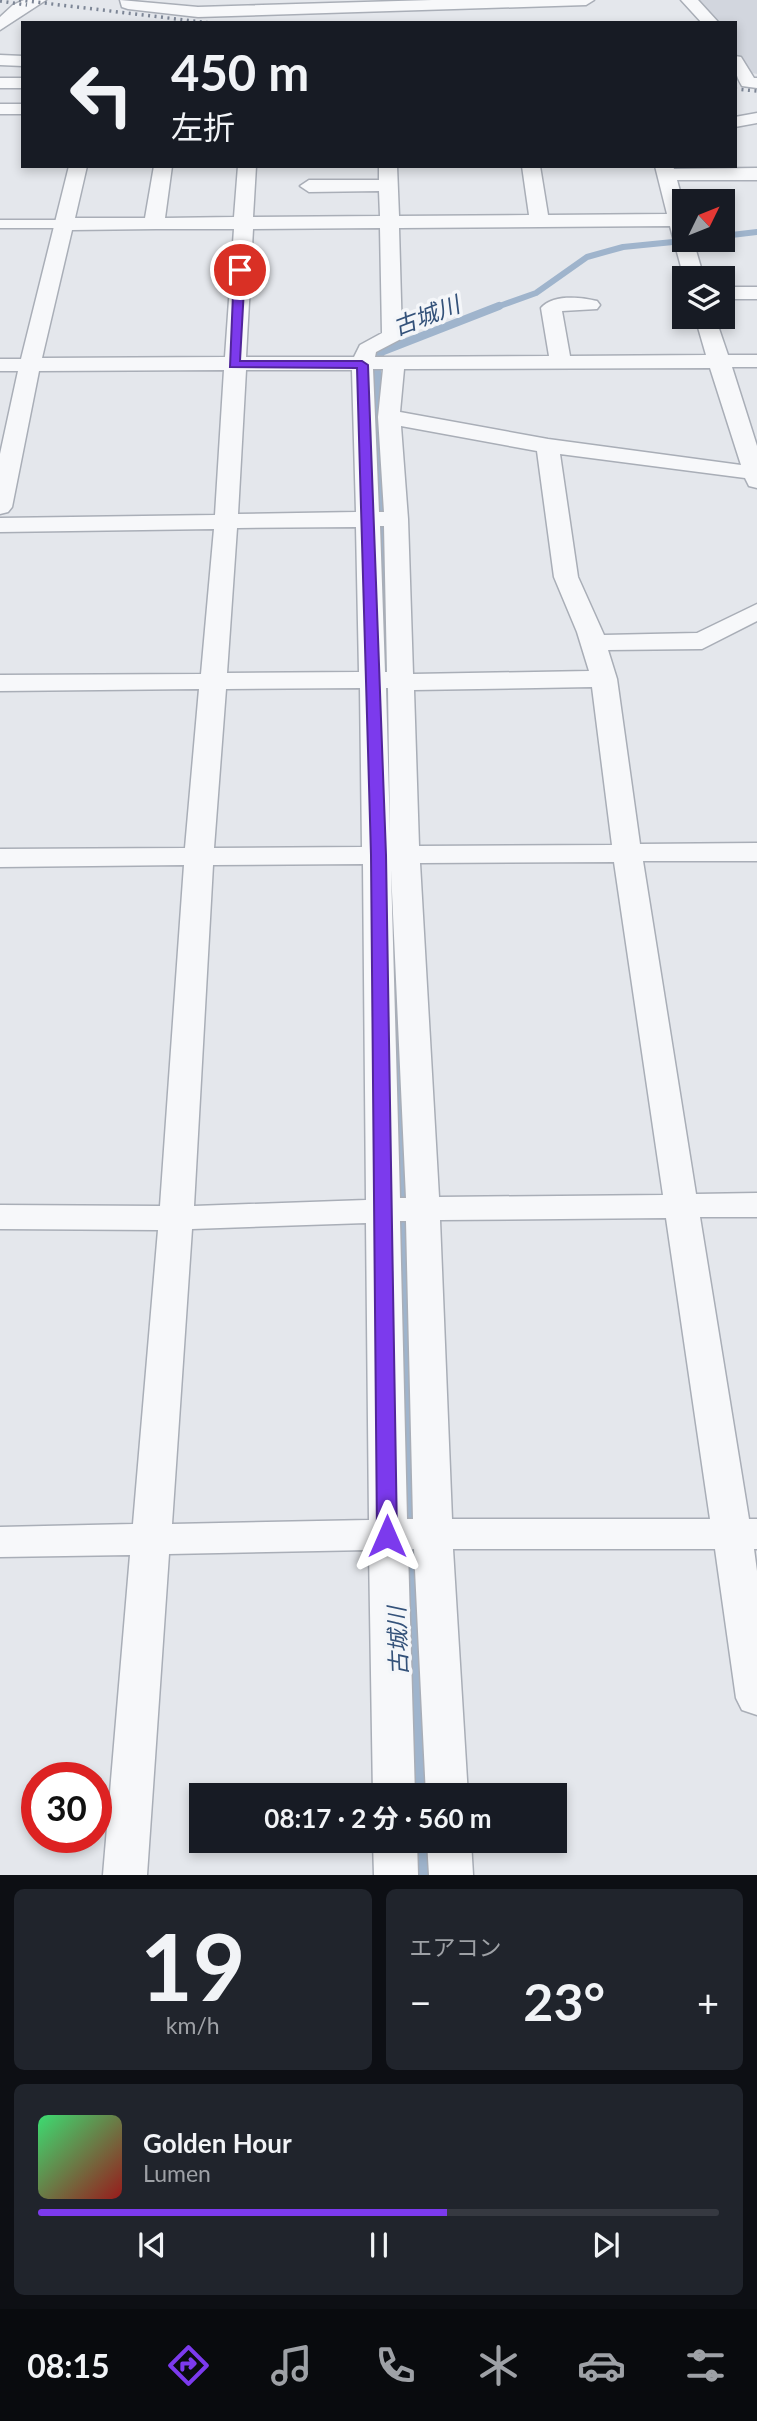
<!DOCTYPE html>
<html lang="ja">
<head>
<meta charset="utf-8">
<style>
	:root { --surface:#171b24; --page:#20242c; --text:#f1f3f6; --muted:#9ea1a6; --line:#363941; --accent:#7c3aed }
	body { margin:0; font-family:Lato,"Noto Sans JP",sans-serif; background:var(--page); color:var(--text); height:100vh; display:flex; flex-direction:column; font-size:26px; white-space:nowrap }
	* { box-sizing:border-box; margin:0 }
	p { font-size:23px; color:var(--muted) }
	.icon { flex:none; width:38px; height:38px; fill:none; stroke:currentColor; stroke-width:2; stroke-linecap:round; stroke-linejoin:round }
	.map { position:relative; height:1875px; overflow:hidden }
	.side { display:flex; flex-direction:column; gap:14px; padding:14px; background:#0d0f14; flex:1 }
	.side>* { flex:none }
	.hud { position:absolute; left:21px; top:21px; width:716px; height:147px; border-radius:0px; box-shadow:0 4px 10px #0003; background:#171b24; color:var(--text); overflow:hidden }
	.needle { width:46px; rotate:47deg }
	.fabs { position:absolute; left:672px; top:189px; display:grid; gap:14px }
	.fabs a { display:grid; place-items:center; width:63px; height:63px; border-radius:0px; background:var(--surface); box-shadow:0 4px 10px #0003; font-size:35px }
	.speed { position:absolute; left:21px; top:1762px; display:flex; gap:14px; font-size:35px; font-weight:700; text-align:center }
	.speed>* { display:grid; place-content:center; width:91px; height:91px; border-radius:50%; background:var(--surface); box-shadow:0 4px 10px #0003; line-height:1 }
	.speed .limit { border:10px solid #d22; background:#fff; color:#111 }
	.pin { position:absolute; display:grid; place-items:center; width:60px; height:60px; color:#fff; margin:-30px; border:4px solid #fff; border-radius:50%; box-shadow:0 2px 7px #0007 }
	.me { position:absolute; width:77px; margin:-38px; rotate:0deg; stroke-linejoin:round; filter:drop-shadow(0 0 5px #0008) }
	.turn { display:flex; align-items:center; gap:24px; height:147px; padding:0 35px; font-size:32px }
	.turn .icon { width:91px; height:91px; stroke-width:2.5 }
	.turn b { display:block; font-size:49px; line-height:60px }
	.big { font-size:52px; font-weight:700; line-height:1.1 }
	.side .widget { flex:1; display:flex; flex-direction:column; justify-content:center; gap:10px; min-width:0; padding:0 24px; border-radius:10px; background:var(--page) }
	.side .dial { align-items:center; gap:0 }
	.dial b { font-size:91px; line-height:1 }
	.song { display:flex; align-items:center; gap:21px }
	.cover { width:84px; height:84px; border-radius:10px; background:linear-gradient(135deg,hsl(140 70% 55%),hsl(0 70% 35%)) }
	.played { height:7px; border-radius:4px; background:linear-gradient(90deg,var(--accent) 60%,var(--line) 60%) }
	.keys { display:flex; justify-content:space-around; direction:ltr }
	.heat { display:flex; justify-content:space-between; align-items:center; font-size:38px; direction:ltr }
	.side .tiles { flex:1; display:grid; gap:14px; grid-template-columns:1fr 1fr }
	.widget:last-child { grid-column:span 2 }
	.trip { position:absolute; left:189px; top:1783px; width:378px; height:70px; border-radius:0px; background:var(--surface); box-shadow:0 4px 10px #0003; font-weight:700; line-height:70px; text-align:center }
	.dock { display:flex; height:112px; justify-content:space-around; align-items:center; background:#090b0e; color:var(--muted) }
	.dock .icon { width:49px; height:49px }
	.dock .active { color:var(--accent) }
	.dock b { font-size:32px; color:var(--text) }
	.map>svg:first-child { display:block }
	.built { fill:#d2d6de }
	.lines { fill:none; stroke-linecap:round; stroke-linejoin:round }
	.stream-far3 { stroke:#9fb4cc; stroke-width:6 }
	.stream-far2 { stroke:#9fb4cc; stroke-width:8 }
	.stream-far1 { stroke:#9fb4cc; stroke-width:10 }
	.stream { stroke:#9fb4cc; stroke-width:12 }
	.pedestrian-casing { stroke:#a9aeb7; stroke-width:3 }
	.minor-casing { stroke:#a9aeb7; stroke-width:3 }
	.pedestrian { fill:#f7f8fa; fill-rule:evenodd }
	.minor { fill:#f7f8fa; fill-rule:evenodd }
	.rail { stroke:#7d8696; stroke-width:3.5; stroke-dasharray:2 4.5; stroke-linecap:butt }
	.route { fill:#7c3aed; stroke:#51269a; stroke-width:2 }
	.labels { text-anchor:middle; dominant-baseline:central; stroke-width:7; stroke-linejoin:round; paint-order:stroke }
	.water-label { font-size:23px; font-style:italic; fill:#34527a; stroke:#f4f6f9 }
</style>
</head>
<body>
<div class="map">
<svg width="757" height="1875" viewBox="0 0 757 1875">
	<rect width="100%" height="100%" fill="#e4e7ec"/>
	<path class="built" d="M695 0H757V74L741 71 735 59V23H715Z"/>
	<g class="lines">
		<path class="stream-far3" d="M723 236 757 232
			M494 308 536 293 587 257 623 247 693 240"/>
		<path class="stream-far2" d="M388 705 377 369 381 352 499 306"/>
		<path class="stream-far1" d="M388 703 389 745
			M396 977 403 1216"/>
		<path class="stream" d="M403 1214 421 1796
			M423 1841 424 1875"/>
		<g class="pedestrian-casing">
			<path id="pedestrian" d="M0 220H65L72 224 65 228H0Z"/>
		</g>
		<g class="minor-casing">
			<path id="minor" d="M24 0H46L0 30V17L13 5Z
				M120 0 198 7 432 0H594L586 5 198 17 128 9 122 7Z
				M681 0H698L719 23H702Z
				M0 55 23 56V66L0 65Z
				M735 56 741 57 754 78H757V88L742 86C735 75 735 68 735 56Z
				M0 78H23V88H0Z
				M0 104H23V114H0Z
				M757 113V123L735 127V117Z
				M69 166H87L75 218H145L154 166H172L165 218 234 217 238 166H256L253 217 380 216 379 191 309 192 300 186 309 180H379V166H397L399 216 529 215 522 166H540L548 215 667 214 655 166H673L674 169 757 168V180H677L684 206V240H693L704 278H684L670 226 399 228 402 336 399 340 376 352 375 357 549 356 541 308C552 294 581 297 597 301L600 305 597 309 562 311 570 356 706 355 695 317H715L728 355H757V367H732L757 446V488L749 486 745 478 560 454 578 577 604 635 697 633 757 604V621L702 649 608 650 617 679 640 844 757 843V861H643L696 1194 757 1193V1217H700L749 1519H757V1549H754L757 1571V1715L742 1710 736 1698 715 1549H453L468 1796H426L414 1549 408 1550 415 1796H373L369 1550 169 1554 147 1875H103L130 1555 0 1557V1527L133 1524 158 1230 0 1229V1205L160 1206 184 865 0 867V849L185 848 199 689 0 691V675L201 674 214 529 0 532V518L215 515 224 370 39 371 12 507 8 512 0 514V454L18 371H0V359H21ZM380 228 382 333 360 345 354 357H246L253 229ZM156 229H234L225 357 42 358 72 230ZM710 368 741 465 548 439 400 412 404 369ZM373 369H383L378 417 384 512H379ZM246 370H352L356 512 238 514ZM401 426 537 451 554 577 577 632 589 671 413 674 408 519ZM380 526H384L387 672H385ZM356 527 359 672 227 673 237 528ZM592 687 612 845 419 846 414 690ZM360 688 362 847 214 848 226 689ZM386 688H388L390 834ZM614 862 663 1195 439 1197 420 863ZM363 864 366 1200 194 1206 213 865ZM391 870 406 1198H400ZM666 1218 710 1519H452L440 1220ZM400 1221H406L413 1519H407ZM366 1223 369 1520 172 1524 192 1229Z
				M723 287H757V299H723Z
				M373 1841H417L418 1875H374Z
				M427 1841H471L473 1875H429Z"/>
		</g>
		<use href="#pedestrian" class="pedestrian"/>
		<use href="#minor" class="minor"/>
		<path class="rail" d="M19 0 210 23
			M0 1 27 5
			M735 89 757 91"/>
	</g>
	<path class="route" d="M240 267 245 270 240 361H362L368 365 386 855 397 1536 394 1542 387 1544 380 1542 377 1536 371 855 357 368 230 367 234 270Z"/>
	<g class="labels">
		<g class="water-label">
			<text transform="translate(426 315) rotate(-21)">古城川</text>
			<text transform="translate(397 1641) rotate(-92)">古城川</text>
		</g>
	</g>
</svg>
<div class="fabs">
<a><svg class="needle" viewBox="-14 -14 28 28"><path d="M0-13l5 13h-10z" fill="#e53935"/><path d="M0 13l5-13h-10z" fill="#9ea1a6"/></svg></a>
<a><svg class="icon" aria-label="layers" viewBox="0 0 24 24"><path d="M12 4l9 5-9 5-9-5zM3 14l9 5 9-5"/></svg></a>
</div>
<div class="speed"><div class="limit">30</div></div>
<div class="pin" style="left:240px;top:270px;background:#d93025"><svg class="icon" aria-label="arrive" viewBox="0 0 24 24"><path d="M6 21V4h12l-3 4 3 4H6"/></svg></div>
<svg class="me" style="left:387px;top:1536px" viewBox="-20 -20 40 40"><path d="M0-17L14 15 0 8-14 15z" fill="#7c3aed" stroke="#fff" stroke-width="4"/></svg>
<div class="trip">08:17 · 2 分 · 560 m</div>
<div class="hud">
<div class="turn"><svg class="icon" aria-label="left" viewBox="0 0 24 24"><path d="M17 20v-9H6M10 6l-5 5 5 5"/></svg><div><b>450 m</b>左折</div></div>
</div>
</div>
<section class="side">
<div class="tiles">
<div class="widget dial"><b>19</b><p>km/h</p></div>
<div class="widget"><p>エアコン</p>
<div class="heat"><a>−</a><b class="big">23°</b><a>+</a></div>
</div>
<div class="widget">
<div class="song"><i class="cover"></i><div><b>Golden Hour</b><p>Lumen</p></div></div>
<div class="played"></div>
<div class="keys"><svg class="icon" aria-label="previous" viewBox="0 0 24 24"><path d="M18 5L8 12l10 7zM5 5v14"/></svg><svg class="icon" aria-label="pause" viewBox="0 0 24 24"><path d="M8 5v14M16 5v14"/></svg><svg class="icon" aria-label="next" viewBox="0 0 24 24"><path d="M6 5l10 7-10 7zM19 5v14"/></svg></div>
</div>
</div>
</section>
<nav class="dock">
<b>08:15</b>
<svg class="icon active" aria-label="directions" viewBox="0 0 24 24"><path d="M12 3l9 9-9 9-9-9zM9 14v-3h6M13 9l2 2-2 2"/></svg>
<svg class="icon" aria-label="music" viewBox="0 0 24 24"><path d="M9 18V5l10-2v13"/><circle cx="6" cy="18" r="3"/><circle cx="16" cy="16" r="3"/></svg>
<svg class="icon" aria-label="phone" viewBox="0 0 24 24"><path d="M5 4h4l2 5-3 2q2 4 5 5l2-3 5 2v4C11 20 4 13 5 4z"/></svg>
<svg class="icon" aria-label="climate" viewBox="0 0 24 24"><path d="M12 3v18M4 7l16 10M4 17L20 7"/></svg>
<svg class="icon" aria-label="car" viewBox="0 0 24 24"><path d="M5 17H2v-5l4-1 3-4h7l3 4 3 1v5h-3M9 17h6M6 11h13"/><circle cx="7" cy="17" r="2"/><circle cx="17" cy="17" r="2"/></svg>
<svg class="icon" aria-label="filters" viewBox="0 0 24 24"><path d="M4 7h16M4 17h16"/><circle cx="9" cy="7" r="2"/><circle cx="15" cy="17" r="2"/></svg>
</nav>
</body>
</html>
